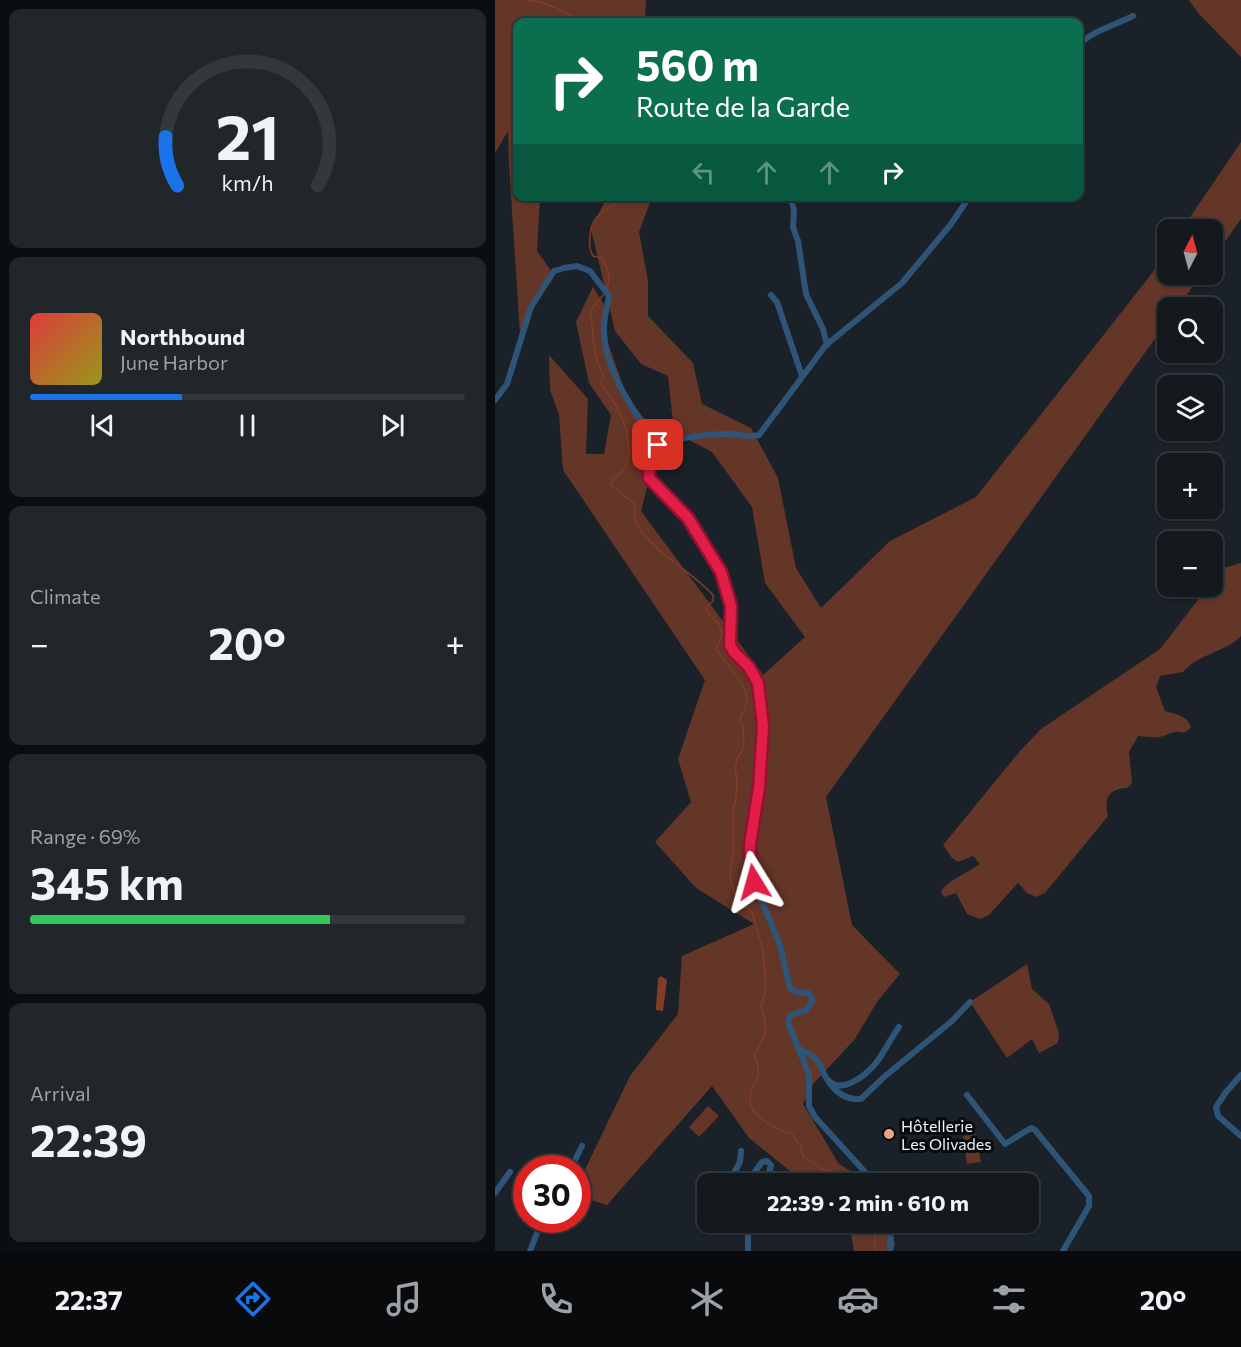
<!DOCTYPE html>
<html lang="en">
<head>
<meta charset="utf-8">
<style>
	:root { --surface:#14191e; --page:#21262b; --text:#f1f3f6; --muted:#9da0a4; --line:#33383c; --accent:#1a73e8 }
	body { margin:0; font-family:Commissioner,sans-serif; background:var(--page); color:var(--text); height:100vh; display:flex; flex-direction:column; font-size:22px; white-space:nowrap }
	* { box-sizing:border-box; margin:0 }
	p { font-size:20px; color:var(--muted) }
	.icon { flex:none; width:33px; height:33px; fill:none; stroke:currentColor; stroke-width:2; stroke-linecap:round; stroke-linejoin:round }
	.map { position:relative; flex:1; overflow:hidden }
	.panel { display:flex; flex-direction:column; gap:9px; padding:9px; background:#0b0e10; width:495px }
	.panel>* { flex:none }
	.guide { position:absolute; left:18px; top:18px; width:570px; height:183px; border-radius:12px; box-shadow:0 2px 4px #0004,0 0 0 2px var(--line); background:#0b6e4f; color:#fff; overflow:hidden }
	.needle { width:39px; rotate:6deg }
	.controls { position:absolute; left:662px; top:219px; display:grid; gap:12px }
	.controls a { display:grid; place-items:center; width:66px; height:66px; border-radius:12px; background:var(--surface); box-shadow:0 2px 4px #0004,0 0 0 2px var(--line); font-size:30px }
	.speed { position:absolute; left:18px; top:1155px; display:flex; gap:12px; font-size:30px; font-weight:700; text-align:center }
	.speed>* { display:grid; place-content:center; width:78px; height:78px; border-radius:50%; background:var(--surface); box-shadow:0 2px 4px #0004,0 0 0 2px var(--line); line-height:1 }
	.speed .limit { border:9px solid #d22; background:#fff; color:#111 }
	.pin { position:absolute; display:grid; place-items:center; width:51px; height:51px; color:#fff; margin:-26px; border-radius:12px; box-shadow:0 3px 9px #0006 }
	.me { position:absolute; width:66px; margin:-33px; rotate:352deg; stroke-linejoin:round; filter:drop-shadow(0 0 4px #0008) }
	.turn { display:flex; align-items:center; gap:21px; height:126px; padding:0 24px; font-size:27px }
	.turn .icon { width:78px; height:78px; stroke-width:2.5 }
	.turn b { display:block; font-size:42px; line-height:51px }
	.lanes { display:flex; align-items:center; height:57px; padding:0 24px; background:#0003; justify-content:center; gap:30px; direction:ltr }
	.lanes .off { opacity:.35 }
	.big { font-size:45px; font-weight:700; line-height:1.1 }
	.panel .tile { flex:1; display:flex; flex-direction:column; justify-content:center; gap:9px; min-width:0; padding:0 21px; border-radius:12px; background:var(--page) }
	.panel .dial { align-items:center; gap:0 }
	.dial svg { height:156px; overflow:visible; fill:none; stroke:var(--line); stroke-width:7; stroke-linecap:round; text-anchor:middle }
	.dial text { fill:var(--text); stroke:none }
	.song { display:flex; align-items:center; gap:18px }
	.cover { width:72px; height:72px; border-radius:9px; background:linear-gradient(135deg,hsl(0 70% 55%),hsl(60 70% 35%)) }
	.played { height:6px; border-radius:3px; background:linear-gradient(90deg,var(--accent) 35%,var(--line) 35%) }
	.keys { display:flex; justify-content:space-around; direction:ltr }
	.heat { display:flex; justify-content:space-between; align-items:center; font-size:33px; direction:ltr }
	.charge { height:9px; border-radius:4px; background:linear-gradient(90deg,#34c759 69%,var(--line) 0) }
	.trip { position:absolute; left:202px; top:1173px; width:342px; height:60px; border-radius:12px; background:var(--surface); box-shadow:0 2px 4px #0004,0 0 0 2px var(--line); font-weight:700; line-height:60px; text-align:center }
	.dock { display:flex; height:96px; justify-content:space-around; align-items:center; background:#080a0c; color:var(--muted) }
	.dock .icon { width:42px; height:42px }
	.dock .selected { color:var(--accent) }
	.dock b { font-size:27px; color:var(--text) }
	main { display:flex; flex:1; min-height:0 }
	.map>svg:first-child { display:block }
	.green { fill:#643627 }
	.water { fill:#833c25 }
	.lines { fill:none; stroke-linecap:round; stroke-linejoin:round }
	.stream { stroke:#833c25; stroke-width:1.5 }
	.minor { stroke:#2e5578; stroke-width:6 }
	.route-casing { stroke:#92132f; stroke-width:15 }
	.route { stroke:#e11d48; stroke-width:10 }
	.poi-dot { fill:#f39f84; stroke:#070a0d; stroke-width:2 }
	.labels { text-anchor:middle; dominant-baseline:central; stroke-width:6; stroke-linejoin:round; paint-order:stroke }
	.poi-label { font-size:16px; fill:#f0f5fa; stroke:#070a0d; text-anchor:start }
</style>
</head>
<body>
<main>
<section class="panel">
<div class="tile dial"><svg viewBox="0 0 100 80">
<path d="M14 69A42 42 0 1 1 86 69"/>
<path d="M14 69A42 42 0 0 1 8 44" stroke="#1a73e8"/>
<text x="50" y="56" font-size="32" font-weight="700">21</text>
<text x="50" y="72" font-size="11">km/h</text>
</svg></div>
<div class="tile">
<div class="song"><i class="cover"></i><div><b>Northbound</b><p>June Harbor</p></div></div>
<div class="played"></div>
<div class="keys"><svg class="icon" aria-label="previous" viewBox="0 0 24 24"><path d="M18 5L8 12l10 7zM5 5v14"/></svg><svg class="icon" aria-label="pause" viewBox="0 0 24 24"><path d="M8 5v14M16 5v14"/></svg><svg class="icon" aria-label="next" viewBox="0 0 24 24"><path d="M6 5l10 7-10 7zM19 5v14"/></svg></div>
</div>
<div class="tile"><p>Climate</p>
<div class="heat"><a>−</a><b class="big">20°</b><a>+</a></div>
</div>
<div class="tile"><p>Range · 69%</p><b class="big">345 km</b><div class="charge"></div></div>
<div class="tile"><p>Arrival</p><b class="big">22:39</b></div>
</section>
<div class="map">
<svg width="746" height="1251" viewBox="0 0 746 1251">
	<rect width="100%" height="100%" fill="#1a2128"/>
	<path class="green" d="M0 0H151L150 22H22V196L45 197 42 251 57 272 25 335 14 164 13 131 0 153Z
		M694 0H746V57L704 14Z
		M746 142V219L717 260V230L687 229Z
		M112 197H157L144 232 153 281V316L198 363 207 404 256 428 283 478 301 568 326 608 395 541 481 497 658 272 672 251V274L706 275 683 307 672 308V322L331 797 357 925 405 974 382 1002 360 1039 318 1084 308 1104 344 1164 375 1183H310L254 1138 217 1086 112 1205 83 1196V1184L135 1076 183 1014 187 956 259 924 201 888 160 842 196 802 183 759 210 680 68 470 64 415 55 390 54 355 93 399 91 454H109L116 415 94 383 81 322 98 287 110 306 113 343 131 394 164 439 146 511 268 675 310 637 270 583 257 507 217 452 179 432 173 376 146 364 120 331 96 229Z
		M746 563V636C730 653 704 653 688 672L665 676 661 687 670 711C682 715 693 715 696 728L689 733C678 729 674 736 664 737 657 738 649 736 643 736L634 752 637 783 632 788C613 789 609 798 613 816L550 893 541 897 532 893 523 883 494 915 485 919 472 914 461 893 449 897 446 892C451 881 474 872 485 864L478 856 463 862 457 858 448 845 525 751 546 729 665 649 706 596 710 587 717 586 718 571Z
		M532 964 537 989 554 1004 564 1033 563 1043 544 1053 537 1039 512 1058 475 1002Z
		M213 1106 224 1116 204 1137 194 1127Z
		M481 1134 486 1162 472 1164 468 1136Z
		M354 1223H395L400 1244 398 1251H359Z"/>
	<path class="water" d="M166 976 172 980 168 1011 161 1010V1007L163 979Z"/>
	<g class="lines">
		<path class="stream" d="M32 0 49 3 82 18 85 22
			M112 288C117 277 112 268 107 258L98 256C94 249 94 244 95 237 96 213 110 213 125 200L124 196
			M108 295 95 311C99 334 97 356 109 377L105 383C109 390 113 393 117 399 131 419 146 465 117 479L116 485 140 504C140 510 138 517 141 523 158 553 194 569 218 595V601L212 606 211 611 224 624 227 634 221 649C229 662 254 686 252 702 251 708 247 713 245 720L248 726 249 747 242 759 240 770 242 778 241 797 238 811V857L235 871 236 883 240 893 257 912 268 951 271 987 266 1007 271 1025 269 1036 259 1055C271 1085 255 1077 255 1099 255 1117 282 1130 297 1134L305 1145 308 1156 329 1170 337 1171 342 1177 352 1184
			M380 1222V1251"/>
		<path class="minor" d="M584 45C597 31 620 25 638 16
			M295 196 299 210 298 227 303 241 311 294 328 329 332 345
			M276 295 282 302 307 376
			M0 400 12 384 36 307 59 271 69 268 82 266 95 271 114 296C112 309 108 320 109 333 110 370 141 416 163 445
			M163 445 155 457 154 478 193 518 226 572 236 606 235 645 239 652 254 667 263 683 268 726 264 787 255 855 259 882 285 945 295 988 301 992 313 993 317 998C314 1015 306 1010 295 1016L293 1022 314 1075V1106L320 1117 381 1184
			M163 445C185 438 208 434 231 434 242 434 253 438 264 435L331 345 407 283 456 224 475 196
			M305 1049C312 1053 320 1056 324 1063 328 1069 328 1075 333 1080 347 1095 371 1075 381 1063 388 1054 396 1038 404 1027
			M746 1075 731 1092 721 1107 723 1116 746 1136
			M334 1082C342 1094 352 1100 366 1099L389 1077 457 1021 475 1002
			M472 1095 510 1144 536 1128 540 1130 594 1196V1206L568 1251
			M76 1168 87 1146
			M233 1184 245 1162 246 1151
			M251 1184 267 1162 272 1161 276 1165 271 1184
			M0 1193 15 1172
			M35 1251 47 1220
			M253 1251V1236L258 1222
			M395 1251 396 1222"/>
	</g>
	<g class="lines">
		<g class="route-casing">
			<path id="route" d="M163 445 155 457 154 478 193 518 226 572 236 606 235 645 239 652 254 667 263 683 268 726 264 788 255 844V855L259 882"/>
		</g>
		<use href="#route" class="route"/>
	</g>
	<circle class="poi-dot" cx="394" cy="1134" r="6"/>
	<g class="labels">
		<g class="poi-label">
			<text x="406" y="1125">Hôtellerie<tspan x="406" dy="18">Les Olivades</tspan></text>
		</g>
	</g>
</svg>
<div class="controls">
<a><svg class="needle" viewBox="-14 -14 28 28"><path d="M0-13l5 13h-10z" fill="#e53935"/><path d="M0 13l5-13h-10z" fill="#9da0a4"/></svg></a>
<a><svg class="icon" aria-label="search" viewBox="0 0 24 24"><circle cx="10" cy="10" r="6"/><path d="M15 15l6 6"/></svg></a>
<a><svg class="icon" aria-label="layers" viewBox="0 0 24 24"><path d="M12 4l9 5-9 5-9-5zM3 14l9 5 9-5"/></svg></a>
<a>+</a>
<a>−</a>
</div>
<div class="speed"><div class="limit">30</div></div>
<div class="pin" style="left:163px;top:445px;background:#d93025"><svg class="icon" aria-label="arrive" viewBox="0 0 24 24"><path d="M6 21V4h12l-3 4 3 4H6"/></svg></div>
<svg class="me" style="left:259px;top:882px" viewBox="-20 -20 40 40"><path d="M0-17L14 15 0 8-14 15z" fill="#e11d48" stroke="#fff" stroke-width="4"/></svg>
<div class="trip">22:39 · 2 min · 610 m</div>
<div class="guide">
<div class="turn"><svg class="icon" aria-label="right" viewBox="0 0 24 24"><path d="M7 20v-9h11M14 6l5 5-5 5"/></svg><div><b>560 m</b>Route de la Garde</div></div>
<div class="lanes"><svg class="icon off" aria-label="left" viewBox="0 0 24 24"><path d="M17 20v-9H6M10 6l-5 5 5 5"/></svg><svg class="icon off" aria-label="ahead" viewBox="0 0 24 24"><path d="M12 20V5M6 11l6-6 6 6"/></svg><svg class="icon off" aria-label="ahead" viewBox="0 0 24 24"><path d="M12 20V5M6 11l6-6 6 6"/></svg><svg class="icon" aria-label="right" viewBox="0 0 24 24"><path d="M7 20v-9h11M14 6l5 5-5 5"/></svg></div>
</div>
</div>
</main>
<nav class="dock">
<b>22:37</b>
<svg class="icon selected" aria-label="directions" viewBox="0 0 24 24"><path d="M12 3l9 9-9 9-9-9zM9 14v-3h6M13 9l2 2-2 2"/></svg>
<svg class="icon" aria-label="music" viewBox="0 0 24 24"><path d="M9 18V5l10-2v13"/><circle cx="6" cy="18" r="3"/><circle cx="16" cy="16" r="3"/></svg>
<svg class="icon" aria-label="phone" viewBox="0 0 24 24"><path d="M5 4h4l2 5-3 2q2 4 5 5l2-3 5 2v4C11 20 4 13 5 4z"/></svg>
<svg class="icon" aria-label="climate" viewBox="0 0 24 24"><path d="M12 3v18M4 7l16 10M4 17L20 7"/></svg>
<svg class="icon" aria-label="car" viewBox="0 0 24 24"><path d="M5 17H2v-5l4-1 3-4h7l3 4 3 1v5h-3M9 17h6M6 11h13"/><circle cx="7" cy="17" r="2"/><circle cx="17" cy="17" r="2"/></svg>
<svg class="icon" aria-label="filters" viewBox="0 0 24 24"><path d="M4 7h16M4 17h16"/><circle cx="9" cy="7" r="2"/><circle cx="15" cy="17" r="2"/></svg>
<b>20°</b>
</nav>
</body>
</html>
